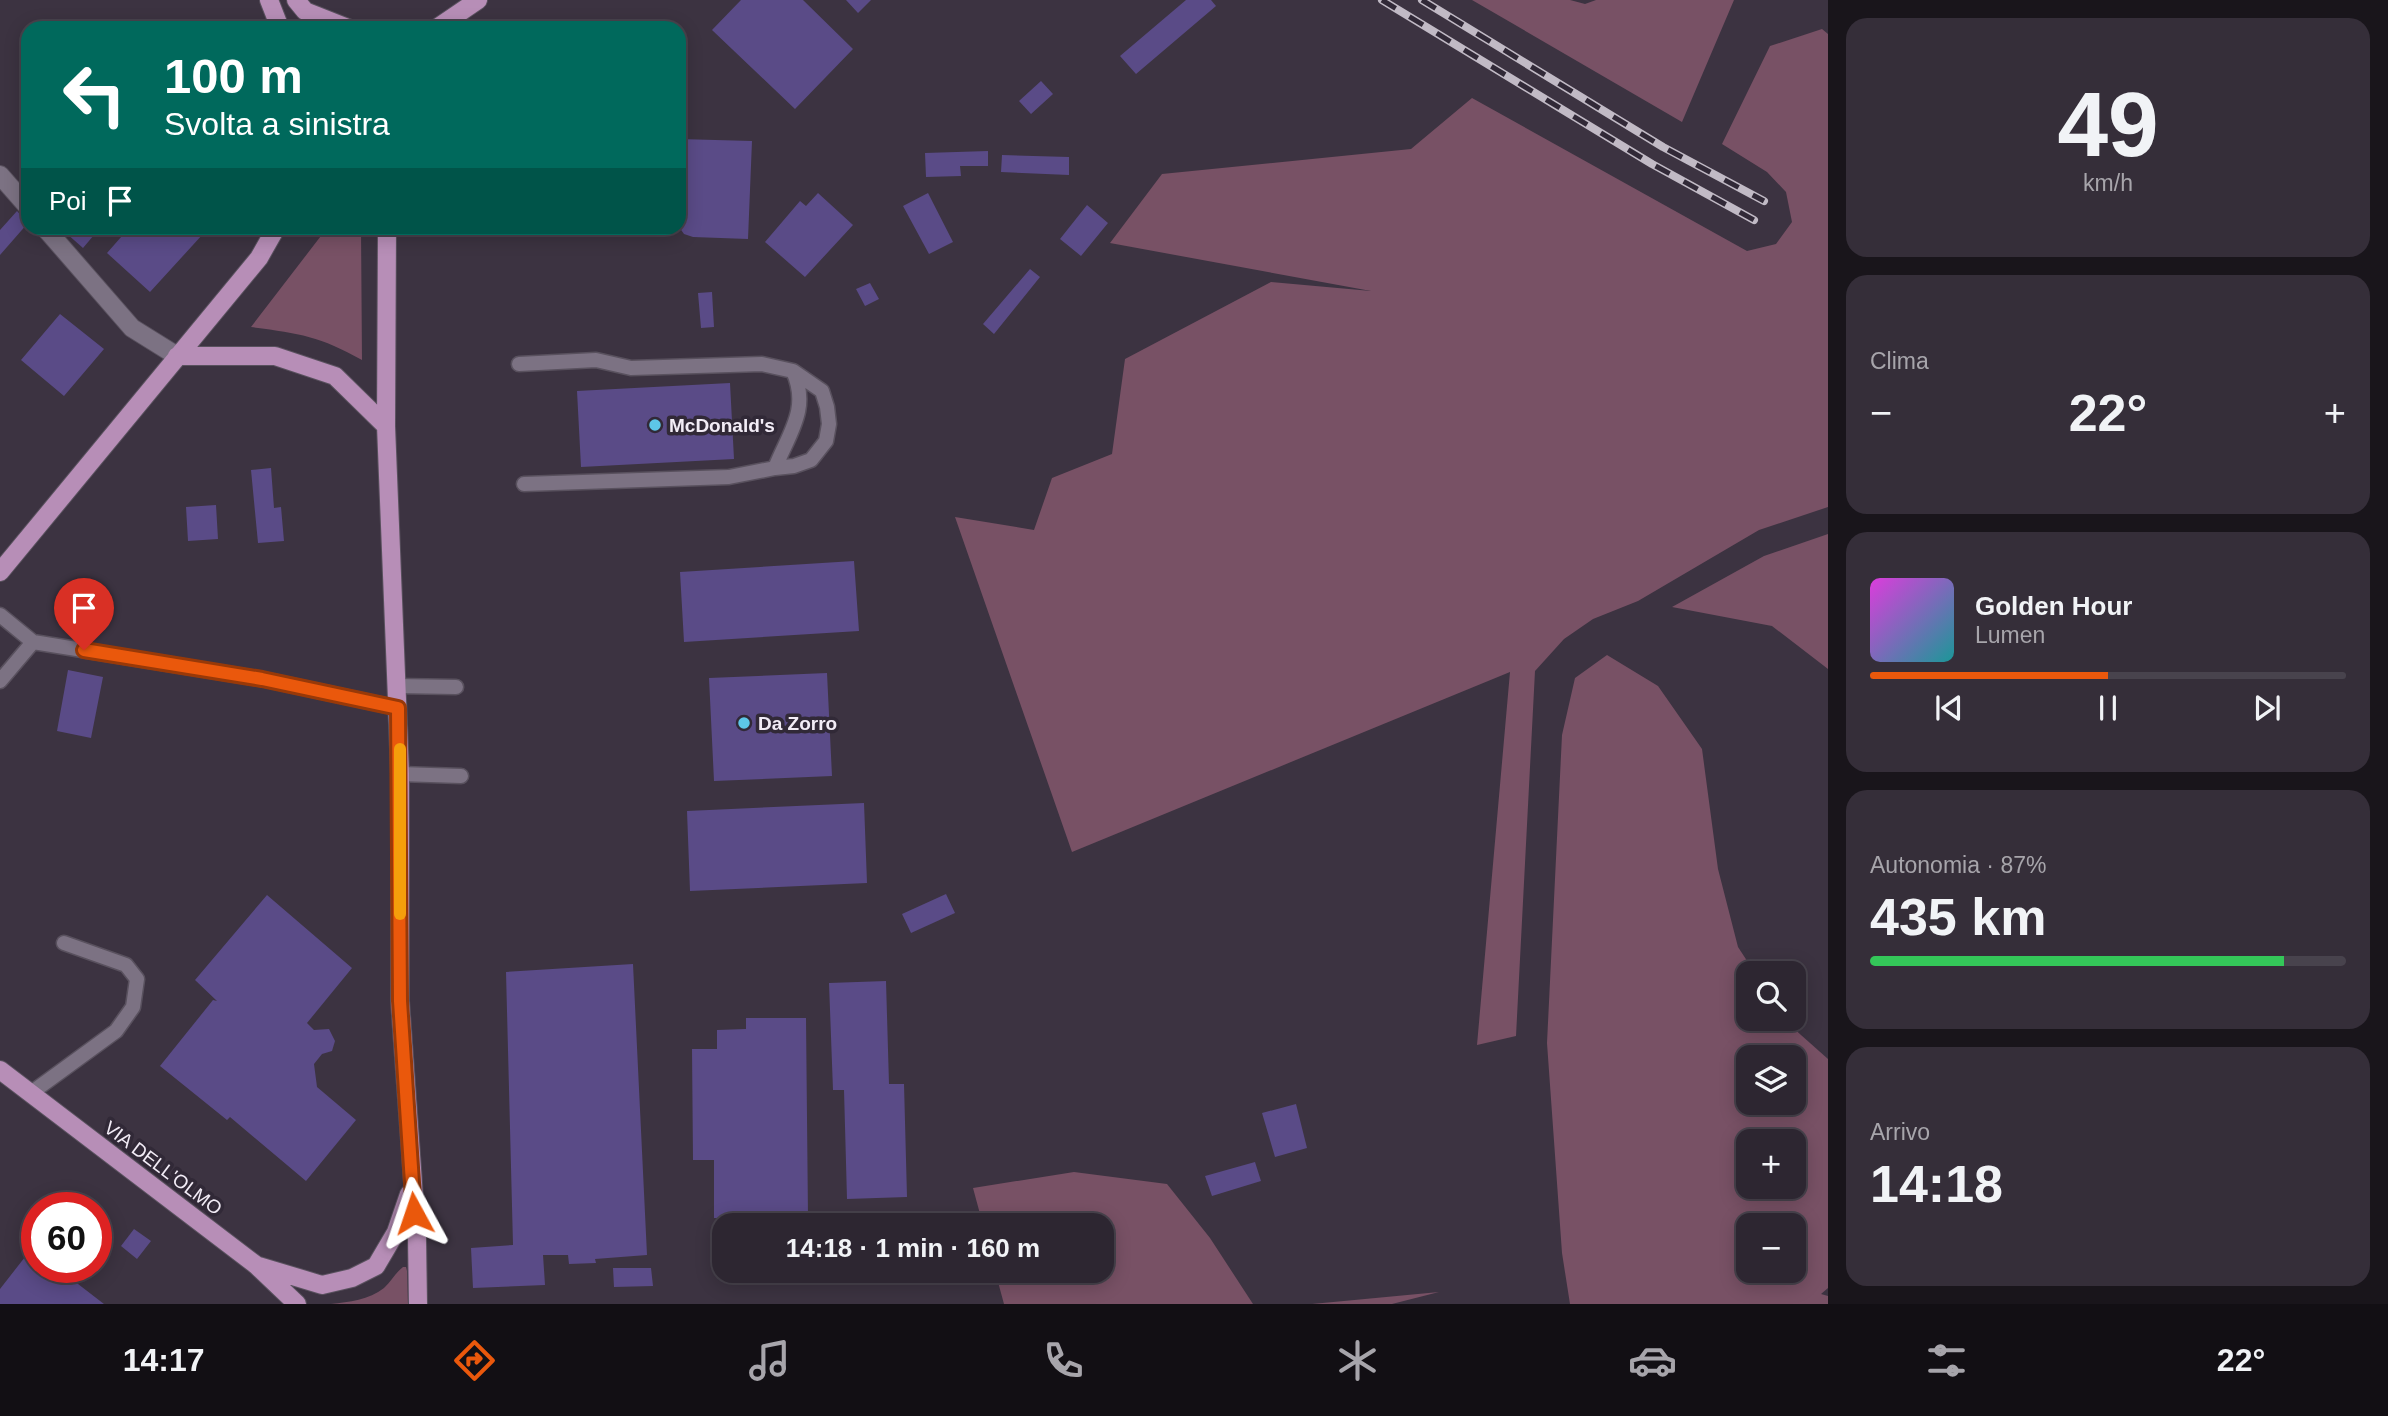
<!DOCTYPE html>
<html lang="it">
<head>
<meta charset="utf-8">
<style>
	:root { --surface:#2d2631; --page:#352e39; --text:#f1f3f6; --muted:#a7a5ab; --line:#48434d; --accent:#ea580c }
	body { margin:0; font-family:Arial,sans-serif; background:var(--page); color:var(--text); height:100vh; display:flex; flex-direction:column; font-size:26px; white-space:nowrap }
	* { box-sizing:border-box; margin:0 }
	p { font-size:23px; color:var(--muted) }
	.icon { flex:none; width:38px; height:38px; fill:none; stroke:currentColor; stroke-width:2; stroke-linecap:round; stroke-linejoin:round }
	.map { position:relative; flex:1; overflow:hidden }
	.sheet { display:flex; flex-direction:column; gap:18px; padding:18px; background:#19151b; width:560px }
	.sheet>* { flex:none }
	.guide { position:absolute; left:21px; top:21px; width:665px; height:214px; border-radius:21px; box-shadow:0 4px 18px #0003,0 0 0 2px var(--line); background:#00695c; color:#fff; overflow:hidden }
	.fabs { position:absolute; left:1736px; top:961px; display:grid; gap:14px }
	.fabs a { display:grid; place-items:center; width:70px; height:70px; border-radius:14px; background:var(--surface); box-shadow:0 4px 18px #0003,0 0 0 2px var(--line); font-size:35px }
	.speed { position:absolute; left:21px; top:1192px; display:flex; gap:14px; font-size:35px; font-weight:700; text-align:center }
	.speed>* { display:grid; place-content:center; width:91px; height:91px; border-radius:50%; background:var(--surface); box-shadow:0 4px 18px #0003,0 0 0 2px var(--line); line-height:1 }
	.speed .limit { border:10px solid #d22; background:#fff; color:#111 }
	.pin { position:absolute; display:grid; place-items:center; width:60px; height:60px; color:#fff; margin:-72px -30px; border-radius:50% 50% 50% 0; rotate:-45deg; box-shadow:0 0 7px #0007 }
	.pin .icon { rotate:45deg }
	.me { position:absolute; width:77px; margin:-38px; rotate:355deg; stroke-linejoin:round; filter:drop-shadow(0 0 5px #0008) }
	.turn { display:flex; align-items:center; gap:24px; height:147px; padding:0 28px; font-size:32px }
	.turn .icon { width:91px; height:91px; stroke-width:2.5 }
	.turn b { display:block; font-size:49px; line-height:60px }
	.then { display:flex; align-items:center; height:66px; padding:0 28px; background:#0003; gap:14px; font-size:26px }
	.big { font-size:52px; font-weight:800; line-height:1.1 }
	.sheet .widget { flex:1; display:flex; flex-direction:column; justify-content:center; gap:10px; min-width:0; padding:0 24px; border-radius:21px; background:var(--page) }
	.sheet .dial { align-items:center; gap:0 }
	.dial b { font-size:91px; line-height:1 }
	.song { display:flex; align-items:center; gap:21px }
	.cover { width:84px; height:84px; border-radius:10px; background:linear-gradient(135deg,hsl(300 70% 55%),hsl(180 70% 35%)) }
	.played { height:7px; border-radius:4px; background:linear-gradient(90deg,var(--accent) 50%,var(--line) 50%) }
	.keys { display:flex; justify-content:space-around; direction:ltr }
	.heat { display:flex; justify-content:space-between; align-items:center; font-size:38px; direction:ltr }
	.charge { height:10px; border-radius:5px; background:linear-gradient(90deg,#34c759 87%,var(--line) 0) }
	.trip { position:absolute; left:712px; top:1213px; width:402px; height:70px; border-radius:21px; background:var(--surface); box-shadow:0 4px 18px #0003,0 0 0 2px var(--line); font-weight:800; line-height:70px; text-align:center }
	.tabs { display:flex; height:112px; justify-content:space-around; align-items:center; background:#120f14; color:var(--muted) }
	.tabs .icon { width:49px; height:49px }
	.tabs .active { color:var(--accent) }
	.tabs b { font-size:32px; color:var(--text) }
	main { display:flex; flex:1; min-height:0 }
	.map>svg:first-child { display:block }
	.green { fill:#785165; fill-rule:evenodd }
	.building { fill:#5a4b87 }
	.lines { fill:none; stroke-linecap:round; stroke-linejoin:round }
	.service-casing { stroke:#59515e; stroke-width:17 }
	.minor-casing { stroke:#59515e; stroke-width:20 }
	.primary-casing { stroke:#59515e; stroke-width:20 }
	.service { stroke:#7c7283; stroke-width:14 }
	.minor { stroke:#7c7283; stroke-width:18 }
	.primary { stroke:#b78eb7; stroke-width:18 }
	.rail-casing { stroke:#c1bac5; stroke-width:8 }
	.rail { stroke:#312937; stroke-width:5; stroke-dasharray:16; stroke-linecap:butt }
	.route-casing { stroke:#983908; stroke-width:18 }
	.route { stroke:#ea580c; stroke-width:12 }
	.slow { stroke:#f59e0b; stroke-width:12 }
	.poi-dot { fill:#5dc7e8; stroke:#312937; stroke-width:2.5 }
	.labels { text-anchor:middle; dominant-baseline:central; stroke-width:7; stroke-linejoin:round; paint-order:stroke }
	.poi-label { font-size:19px; font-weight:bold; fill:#f2ecf6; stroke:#312937; text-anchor:start }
	.street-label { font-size:19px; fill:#f2ecf6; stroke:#312937 }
</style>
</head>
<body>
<main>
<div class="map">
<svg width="1828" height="1304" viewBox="0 0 1828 1304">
	<rect width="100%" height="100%" fill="#3c3341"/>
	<path class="green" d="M1472 0H1570L1585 4 1596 0H1734L1682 122Z
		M1822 29 1828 34V507L1759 530 1638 601 1593 619 1564 639 1535 671 1516 1036 1477 1045 1510 672 1072 852 955 517 1034 530 1052 478 1112 454 1125 359 1271 282 1371 291 1110 243 1162 174 1411 149 1472 98 1747 251 1776 244 1792 222 1786 192 1767 172 1722 144 1770 46Z
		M327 228H361L362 360C320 336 298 333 251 327Z
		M1828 534V669L1772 626 1672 607 1764 556Z
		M1607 655 1658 686 1702 749 1718 869 1738 947 1755 973H1748V1018L1783 1019 1828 1059V1288L1821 1294 1828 1296V1304H1570L1562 1253 1547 1043 1562 735 1575 678ZM1794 1057V1102H1748V1057ZM1794 1141V1186H1748V1141ZM1794 1225V1270H1748V1225Z
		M1074 1172 1167 1184 1210 1238 1253 1304H1004L995 1271 1102 1270V1225H983L973 1188Z
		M403 1267H406L407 1271 408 1304H331C349 1302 369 1300 384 1288 391 1282 395 1273 403 1267Z
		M1439 1292 1392 1304H1312Z"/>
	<path class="building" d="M741 0H803L853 49 795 109 712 30Z
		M846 0H871L858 13Z
		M1186 0H1211L1216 6 1136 74 1120 56Z
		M1041 81 1053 94 1031 114 1019 101Z
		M679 139 752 141 748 239 693 237 684 234 679 227Z
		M988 151V166H960L961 176 926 177 925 153Z
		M1002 155 1069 157V175L1001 172Z
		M818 193 853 225 805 277 765 242 800 201 806 206Z
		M928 193 953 242 929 254 903 206Z
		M1087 205 1108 223 1081 256 1060 239Z
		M17 211 28 223 0 255V230Z
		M72 228H85L94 235 83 248 66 233Z
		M129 228H196L203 234 150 292 107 253Z
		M1030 269 1040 277 994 334 983 324Z
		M870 283 879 299 865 306 856 289Z
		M712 292 714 327 701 328 698 293Z
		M60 314 104 349 64 396 21 360Z
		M730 383 734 459 581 467 577 391Z
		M271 468 274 508 281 507 284 541 258 543 251 470Z
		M216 505 218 539 188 541 186 507Z
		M854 561 859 631 684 642 680 572Z
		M68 670 103 677 91 738 57 731Z
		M827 673 832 776 714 781 709 678Z
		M864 803 867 883 690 891 687 811Z
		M946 894 955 913 911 933 902 914Z
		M267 895 352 968 307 1023 314 1030 329 1029 335 1041 332 1051 322 1054 314 1064 317 1087 356 1120 306 1181 230 1117 227 1120 160 1066 213 1000 217 1001 195 980Z
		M633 964 647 1255 595 1259 596 1263 569 1264 568 1255H543L545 1285 473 1288 471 1248 513 1245 506 972Z
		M886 981 889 1084H904L907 1197 847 1199 844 1090H833L829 983Z
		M746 1018H806L808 1217 714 1218V1160H693L692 1049H717V1030L746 1029Z
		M1296 1104 1307 1148 1275 1157 1262 1113Z
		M1255 1162 1261 1181 1212 1196 1205 1176Z
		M134 1229 151 1241 137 1259 121 1246Z
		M32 1248 37 1252V1267H56L104 1304H0V1289Z
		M613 1268H651L653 1286 614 1287Z"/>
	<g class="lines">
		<g class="service-casing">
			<path id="service" d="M519 364 596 360 631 368 762 364 793 371 822 391 827 407 829 424 826 441 811 460 794 466 775 468
				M524 484 729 477 775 468C789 433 810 409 793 371
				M0 615 33 642 262 679 398 708
				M0 681 33 642
				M397 686 456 687
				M400 774 461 776
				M31 1093 116 1031 133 1007 137 979 126 965 64 943"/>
		</g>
		<g class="minor-casing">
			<path id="minor" d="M0 175 28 207
				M45 228 132 328 177 356"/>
		</g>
		<g class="primary-casing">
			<path id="primary" d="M269 0 280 28
				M296 0 305 11 348 28
				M437 28 478 0
				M387 228 386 426 400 774V1001L417 1239 418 1304
				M177 356H275L335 376 386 426
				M0 572 259 258 276 228
				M0 1070 256 1265 297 1304
				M259 1266 322 1285 352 1278 376 1266 396 1232 409 1194"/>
		</g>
		<use href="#service" class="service"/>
		<use href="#minor" class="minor"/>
		<use href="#primary" class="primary"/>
		<g class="rail-casing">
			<path id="rail" d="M1382 0 1652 164 1754 220
				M1422 0 1663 147 1764 201"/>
		</g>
		<use href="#rail" class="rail"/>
	</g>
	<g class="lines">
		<g class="route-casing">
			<path id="route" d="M84 650 262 679 398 708 400 1001 414 1213"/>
		</g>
		<use href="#route" class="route"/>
		<path class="slow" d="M400 749V914"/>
	</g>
	<g class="poi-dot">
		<circle cx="655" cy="425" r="7"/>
		<circle cx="744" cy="723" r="7"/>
	</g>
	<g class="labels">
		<g class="poi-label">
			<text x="669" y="425">McDonald's</text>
			<text x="758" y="723">Da Zorro</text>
		</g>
		<g class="street-label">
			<text transform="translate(163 1168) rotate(37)">VIA DELL'OLMO</text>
		</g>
	</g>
</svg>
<div class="fabs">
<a><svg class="icon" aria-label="search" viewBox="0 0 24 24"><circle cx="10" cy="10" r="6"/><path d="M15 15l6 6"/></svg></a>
<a><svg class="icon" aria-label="layers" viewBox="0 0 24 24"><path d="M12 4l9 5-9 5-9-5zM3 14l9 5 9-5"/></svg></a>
<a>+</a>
<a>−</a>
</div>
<div class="speed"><div class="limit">60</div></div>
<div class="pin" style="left:84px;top:650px;background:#d93025"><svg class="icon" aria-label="arrive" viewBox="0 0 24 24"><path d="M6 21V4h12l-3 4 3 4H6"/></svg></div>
<svg class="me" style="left:414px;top:1213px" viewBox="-20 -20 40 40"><path d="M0-17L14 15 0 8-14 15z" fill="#ea580c" stroke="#fff" stroke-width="4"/></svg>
<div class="trip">14:18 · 1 min · 160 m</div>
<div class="guide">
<div class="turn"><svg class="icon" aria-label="left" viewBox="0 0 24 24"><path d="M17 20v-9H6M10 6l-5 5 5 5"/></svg><div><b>100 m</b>Svolta a sinistra</div></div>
<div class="then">Poi<svg class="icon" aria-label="arrive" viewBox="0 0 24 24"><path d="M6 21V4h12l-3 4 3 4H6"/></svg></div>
</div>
</div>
<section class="sheet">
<div class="widget dial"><b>49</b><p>km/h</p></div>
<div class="widget"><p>Clima</p>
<div class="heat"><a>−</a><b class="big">22°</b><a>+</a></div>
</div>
<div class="widget">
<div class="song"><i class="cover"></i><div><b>Golden Hour</b><p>Lumen</p></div></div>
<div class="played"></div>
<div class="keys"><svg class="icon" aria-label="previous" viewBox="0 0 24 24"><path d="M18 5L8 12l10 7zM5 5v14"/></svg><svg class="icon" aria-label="pause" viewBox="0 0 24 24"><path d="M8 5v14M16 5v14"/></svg><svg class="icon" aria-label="next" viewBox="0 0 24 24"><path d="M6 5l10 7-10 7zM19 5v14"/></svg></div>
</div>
<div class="widget"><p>Autonomia · 87%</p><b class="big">435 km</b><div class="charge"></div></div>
<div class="widget"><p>Arrivo</p><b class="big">14:18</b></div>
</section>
</main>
<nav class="tabs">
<b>14:17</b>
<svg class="icon active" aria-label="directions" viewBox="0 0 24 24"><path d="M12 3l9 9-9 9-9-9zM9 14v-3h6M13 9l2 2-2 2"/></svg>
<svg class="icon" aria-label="music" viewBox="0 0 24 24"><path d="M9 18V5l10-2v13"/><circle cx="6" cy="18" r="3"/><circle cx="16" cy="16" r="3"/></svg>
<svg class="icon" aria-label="phone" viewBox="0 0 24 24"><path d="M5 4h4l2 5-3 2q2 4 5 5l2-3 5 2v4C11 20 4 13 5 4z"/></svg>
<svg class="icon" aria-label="climate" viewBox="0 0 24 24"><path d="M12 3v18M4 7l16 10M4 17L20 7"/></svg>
<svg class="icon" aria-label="car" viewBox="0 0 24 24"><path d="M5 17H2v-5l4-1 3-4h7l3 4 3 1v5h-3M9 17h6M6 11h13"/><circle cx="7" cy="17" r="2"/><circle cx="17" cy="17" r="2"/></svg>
<svg class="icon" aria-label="filters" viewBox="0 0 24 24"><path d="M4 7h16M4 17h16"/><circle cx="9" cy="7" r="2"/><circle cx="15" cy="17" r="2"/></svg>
<b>22°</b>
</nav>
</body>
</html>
